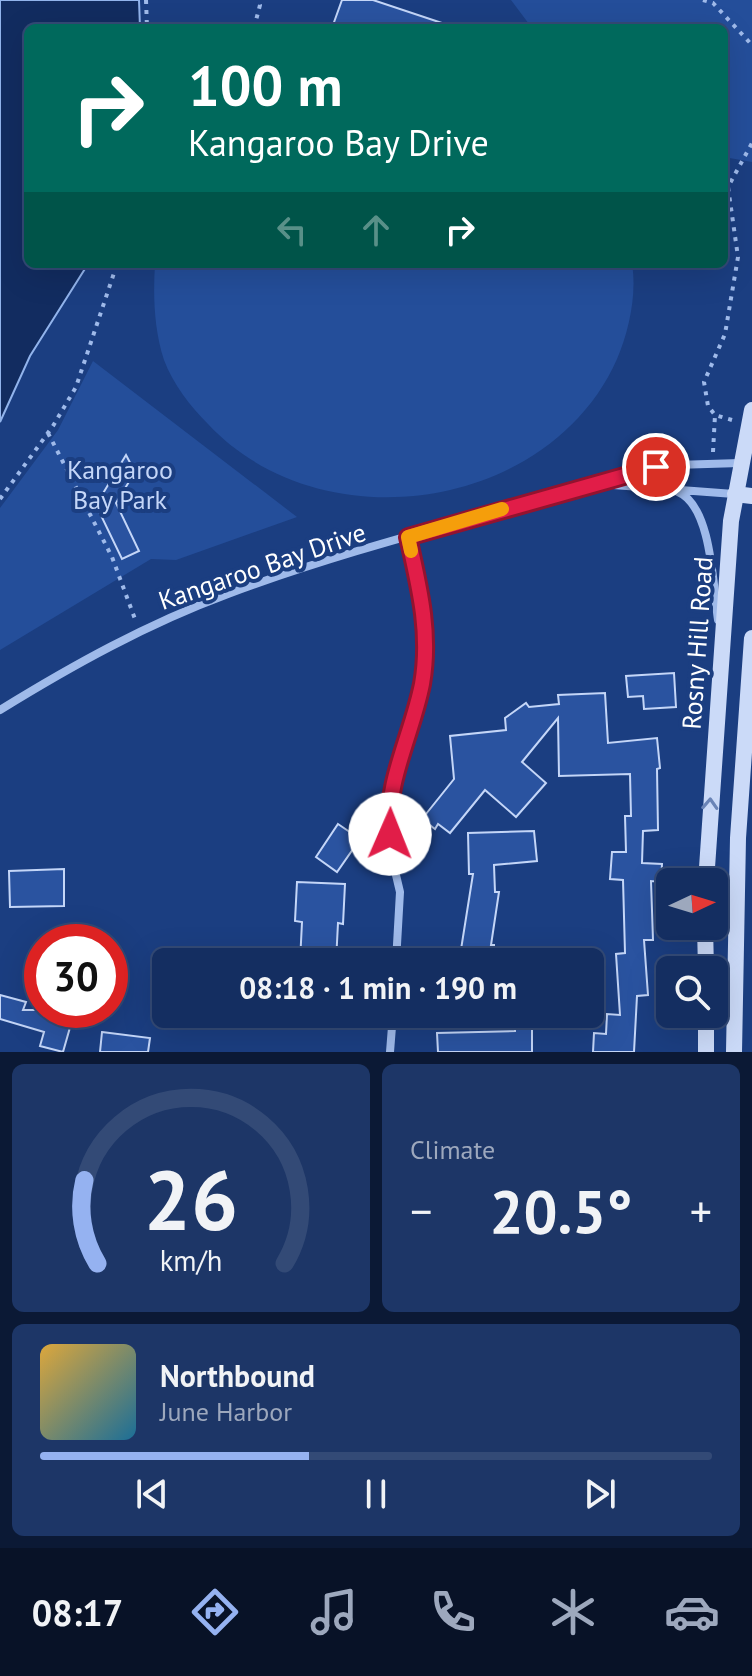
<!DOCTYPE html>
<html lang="en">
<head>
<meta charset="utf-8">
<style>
	:root { --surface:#142e61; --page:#1d3667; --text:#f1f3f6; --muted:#9da8bd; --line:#334a76; --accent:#95b2f1 }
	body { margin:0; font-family:"PT Sans",sans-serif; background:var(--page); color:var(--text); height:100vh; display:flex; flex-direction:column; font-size:30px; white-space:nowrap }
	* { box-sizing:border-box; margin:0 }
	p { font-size:26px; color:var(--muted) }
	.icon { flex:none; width:44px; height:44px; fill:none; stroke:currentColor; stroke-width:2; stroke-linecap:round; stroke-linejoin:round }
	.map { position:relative; height:1052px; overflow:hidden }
	.sheet { display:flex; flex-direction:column; gap:12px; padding:12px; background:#0b1935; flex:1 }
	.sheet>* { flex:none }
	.top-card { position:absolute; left:24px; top:24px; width:704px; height:244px; border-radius:12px; box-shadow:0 8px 32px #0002,0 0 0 2px var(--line); background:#00695c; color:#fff; overflow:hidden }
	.needle { width:52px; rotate:86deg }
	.buttons { position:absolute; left:656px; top:868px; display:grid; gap:16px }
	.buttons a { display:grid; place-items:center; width:72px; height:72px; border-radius:12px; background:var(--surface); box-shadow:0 8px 32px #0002,0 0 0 2px var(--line); font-size:40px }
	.speed { position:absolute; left:24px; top:924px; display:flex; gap:16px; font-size:40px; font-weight:700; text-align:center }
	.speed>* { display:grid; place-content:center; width:104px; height:104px; border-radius:50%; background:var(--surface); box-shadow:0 8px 32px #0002,0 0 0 2px var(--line); line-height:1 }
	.speed .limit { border:12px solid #d22; background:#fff; color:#111 }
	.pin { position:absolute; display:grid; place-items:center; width:68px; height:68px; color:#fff; margin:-34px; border:4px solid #fff; border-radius:50%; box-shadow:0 2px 8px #0007 }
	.me { position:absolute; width:88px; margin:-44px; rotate:1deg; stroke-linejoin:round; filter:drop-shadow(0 0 6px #0008) }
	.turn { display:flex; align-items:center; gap:28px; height:168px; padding:0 32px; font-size:36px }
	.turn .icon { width:104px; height:104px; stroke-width:2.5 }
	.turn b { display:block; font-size:56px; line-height:68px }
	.lanes { display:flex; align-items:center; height:76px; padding:0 32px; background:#0003; justify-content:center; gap:40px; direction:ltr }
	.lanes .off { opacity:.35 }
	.big { font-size:60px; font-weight:600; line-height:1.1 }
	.sheet .tile { flex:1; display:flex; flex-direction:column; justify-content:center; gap:12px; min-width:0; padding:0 28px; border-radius:12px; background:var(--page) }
	.sheet .dial { align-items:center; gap:0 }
	.dial svg { height:208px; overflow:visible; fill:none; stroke:var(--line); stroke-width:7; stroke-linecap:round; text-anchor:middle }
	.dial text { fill:var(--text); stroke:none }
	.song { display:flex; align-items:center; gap:24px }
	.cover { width:96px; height:96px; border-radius:12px; background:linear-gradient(135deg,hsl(40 70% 55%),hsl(200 70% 35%)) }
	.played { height:8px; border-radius:4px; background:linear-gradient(90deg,var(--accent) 40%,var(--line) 40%) }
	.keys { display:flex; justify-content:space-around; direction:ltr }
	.heat { display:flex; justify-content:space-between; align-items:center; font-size:44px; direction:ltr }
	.sheet .tiles { flex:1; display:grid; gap:12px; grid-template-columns:1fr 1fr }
	.tile:last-child { grid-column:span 2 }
	.trip { position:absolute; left:152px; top:948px; width:452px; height:80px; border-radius:12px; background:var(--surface); box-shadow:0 8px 32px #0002,0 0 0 2px var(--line); font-weight:600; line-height:80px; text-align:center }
	.tabs { display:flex; height:128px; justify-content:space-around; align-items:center; background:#081227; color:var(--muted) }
	.tabs .icon { width:56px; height:56px }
	.tabs .active { color:var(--accent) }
	.tabs b { font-size:36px; color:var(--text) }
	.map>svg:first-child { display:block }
	.green { fill:#244e9a }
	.water { fill:#122c60; stroke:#92b4ec; stroke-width:2 }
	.building { fill:#2a53a0; stroke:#c4d6f8; stroke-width:2 }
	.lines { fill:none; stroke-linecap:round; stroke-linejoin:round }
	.path { stroke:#9fbaea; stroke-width:4; stroke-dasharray:4 6; stroke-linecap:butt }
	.street { stroke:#9fbaea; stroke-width:8 }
	.secondary { stroke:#cbdaf8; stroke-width:16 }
	.oneway { stroke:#6a84b7 }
	.route-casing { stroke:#92132f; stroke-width:20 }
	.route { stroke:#e11d48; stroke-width:14 }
	.slow { stroke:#f59e0b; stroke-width:14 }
	.labels { text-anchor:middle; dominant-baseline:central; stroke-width:8; stroke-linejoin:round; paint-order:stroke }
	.park-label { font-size:26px; fill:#c4d6f8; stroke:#1b3e81 }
	.street-label { font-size:26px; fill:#fff; stroke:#1b3e81 }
</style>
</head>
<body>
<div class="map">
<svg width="752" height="1052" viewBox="0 0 752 1052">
	<rect width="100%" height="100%" fill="#1b3e81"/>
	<path class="green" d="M511 0H752V162L724 157V28H532Z
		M155 264H632C637 294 629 331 617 359 550 511 321 545 208 424 190 406 173 384 164 360 154 329 153 296 155 264Z
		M93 361 297 517 176 560 151 559 0 650V508L58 430Z"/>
	<path class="water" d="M0 0H139L140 28H28V264H88L30 356 0 422Z"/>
	<path class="building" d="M342 0H373L448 25V28H343L333 25Z
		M126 455 135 472 116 503 139 551 122 559 96 505Z
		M674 673 676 707 644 709 643 696 628 697 626 676Z
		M605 693 608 743 657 738 660 768 657 769 658 830 643 831 642 863 662 864 661 882 651 881 653 940H644L648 995 637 996 634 1052H593L594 1033 606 1034 607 1014 620 1015 616 954 625 953 623 880 610 879 612 852H626L625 816H631L630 774 559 776 558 718 522 762 546 783 516 817 485 790 450 833 438 824 435 829 422 819 454 779 450 736 506 730 505 718 526 703 529 707 559 704 558 695Z
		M338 824 360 839 337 872 316 857Z
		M534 831 537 861 494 865 495 892H499L491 945H494V962H459L473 874H469L468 833Z
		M64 869V906L10 907 9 871Z
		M297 882 345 884 343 924 338 923 336 962H300L302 922 295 921Z
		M0 995 26 1002 23 1010H75L63 1052 40 1046 44 1032 0 1019Z
		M515 1014H532V1052H438L437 1033 515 1031Z
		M102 1032 150 1038 148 1052H100Z"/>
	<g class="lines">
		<path class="path" d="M146 0 147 28
			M703 0 713 3 752 45
			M254 28 260 5 258 0
			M732 420 715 415 708 406 704 382 725 334 738 257 728 187 752 143
			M48 433 112 557 135 619
			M713 452 715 415
			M0 499 53 426 76 387 117 264"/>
		<path class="street" d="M600 484 734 494
			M678 492C712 506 713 587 718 620
			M0 710C73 665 147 624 228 594 359 545 496 514 630 473L675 465 740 463
			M396 962 400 892 391 854 388 806 415 716 425 644 423 606 408 537
			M390 1052 393 1014"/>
		<path class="secondary" d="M735 494 752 496
			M706 882 731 521 752 410
			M705 926 706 970
			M706 1052V1014
			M734 1052 738 838 752 638"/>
	</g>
	<defs><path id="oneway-chevron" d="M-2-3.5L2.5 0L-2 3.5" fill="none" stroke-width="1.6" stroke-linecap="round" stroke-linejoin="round" transform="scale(2)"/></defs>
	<use class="oneway" href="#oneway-chevron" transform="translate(710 804) rotate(-87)"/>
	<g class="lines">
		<g class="route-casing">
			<path id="route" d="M390 834C385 782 412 735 422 684 431 633 419 586 408 537L656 467"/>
		</g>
		<use href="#route" class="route"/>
		<path class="slow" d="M411 551 408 537 502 509"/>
	</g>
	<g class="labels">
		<g class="park-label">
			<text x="120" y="469">Kangaroo<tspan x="120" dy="30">Bay Park</tspan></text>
		</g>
		<g class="street-label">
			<text transform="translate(262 566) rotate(-19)">Kangaroo Bay Drive</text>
			<text transform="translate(697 643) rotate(-86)">Rosny Hill Road</text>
		</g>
	</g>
</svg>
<div class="buttons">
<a><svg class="needle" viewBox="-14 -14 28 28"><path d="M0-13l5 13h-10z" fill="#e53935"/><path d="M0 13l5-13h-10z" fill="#9da8bd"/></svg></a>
<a><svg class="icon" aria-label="search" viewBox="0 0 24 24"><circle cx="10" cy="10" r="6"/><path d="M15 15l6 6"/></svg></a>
</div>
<div class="speed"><div class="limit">30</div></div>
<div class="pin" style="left:656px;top:467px;background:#d93025"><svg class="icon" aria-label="arrive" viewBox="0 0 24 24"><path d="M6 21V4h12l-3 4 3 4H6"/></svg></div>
<svg class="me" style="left:390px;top:834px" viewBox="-20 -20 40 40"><circle r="19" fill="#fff"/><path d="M0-13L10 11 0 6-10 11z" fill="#e11d48"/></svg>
<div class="trip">08:18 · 1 min · 190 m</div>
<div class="top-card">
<div class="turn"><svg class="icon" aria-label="right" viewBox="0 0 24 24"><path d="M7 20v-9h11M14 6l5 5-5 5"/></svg><div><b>100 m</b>Kangaroo Bay Drive</div></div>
<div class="lanes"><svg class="icon off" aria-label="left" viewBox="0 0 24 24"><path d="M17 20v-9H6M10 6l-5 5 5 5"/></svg><svg class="icon off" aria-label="ahead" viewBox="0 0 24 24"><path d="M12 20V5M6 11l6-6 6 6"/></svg><svg class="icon" aria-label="right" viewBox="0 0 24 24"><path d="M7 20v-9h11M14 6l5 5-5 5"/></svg></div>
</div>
</div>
<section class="sheet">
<div class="tiles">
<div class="tile dial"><svg viewBox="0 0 100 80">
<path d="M14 69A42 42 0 1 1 86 69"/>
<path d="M14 69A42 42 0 0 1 9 37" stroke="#95b2f1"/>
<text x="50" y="56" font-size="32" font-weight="700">26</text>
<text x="50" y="72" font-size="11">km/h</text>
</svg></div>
<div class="tile"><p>Climate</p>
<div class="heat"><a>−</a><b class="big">20.5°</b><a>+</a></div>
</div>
<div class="tile">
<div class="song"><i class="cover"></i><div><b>Northbound</b><p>June Harbor</p></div></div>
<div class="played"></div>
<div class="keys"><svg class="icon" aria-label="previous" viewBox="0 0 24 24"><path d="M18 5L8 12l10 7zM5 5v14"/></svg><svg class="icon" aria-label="pause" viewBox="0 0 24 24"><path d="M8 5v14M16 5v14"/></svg><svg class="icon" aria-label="next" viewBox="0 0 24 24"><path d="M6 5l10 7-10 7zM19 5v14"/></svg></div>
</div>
</div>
</section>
<nav class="tabs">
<b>08:17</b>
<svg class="icon active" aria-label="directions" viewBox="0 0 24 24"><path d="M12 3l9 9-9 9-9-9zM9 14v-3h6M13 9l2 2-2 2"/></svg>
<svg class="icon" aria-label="music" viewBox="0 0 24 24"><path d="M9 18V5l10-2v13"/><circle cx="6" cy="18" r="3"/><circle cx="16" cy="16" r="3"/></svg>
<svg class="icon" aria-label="phone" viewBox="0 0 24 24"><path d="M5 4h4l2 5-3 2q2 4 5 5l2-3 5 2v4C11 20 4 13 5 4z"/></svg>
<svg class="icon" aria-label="climate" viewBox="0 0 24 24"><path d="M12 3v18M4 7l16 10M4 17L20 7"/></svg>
<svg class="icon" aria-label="car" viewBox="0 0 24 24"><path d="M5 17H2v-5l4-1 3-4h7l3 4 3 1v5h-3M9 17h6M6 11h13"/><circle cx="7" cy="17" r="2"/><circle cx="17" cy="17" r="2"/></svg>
</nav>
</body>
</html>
